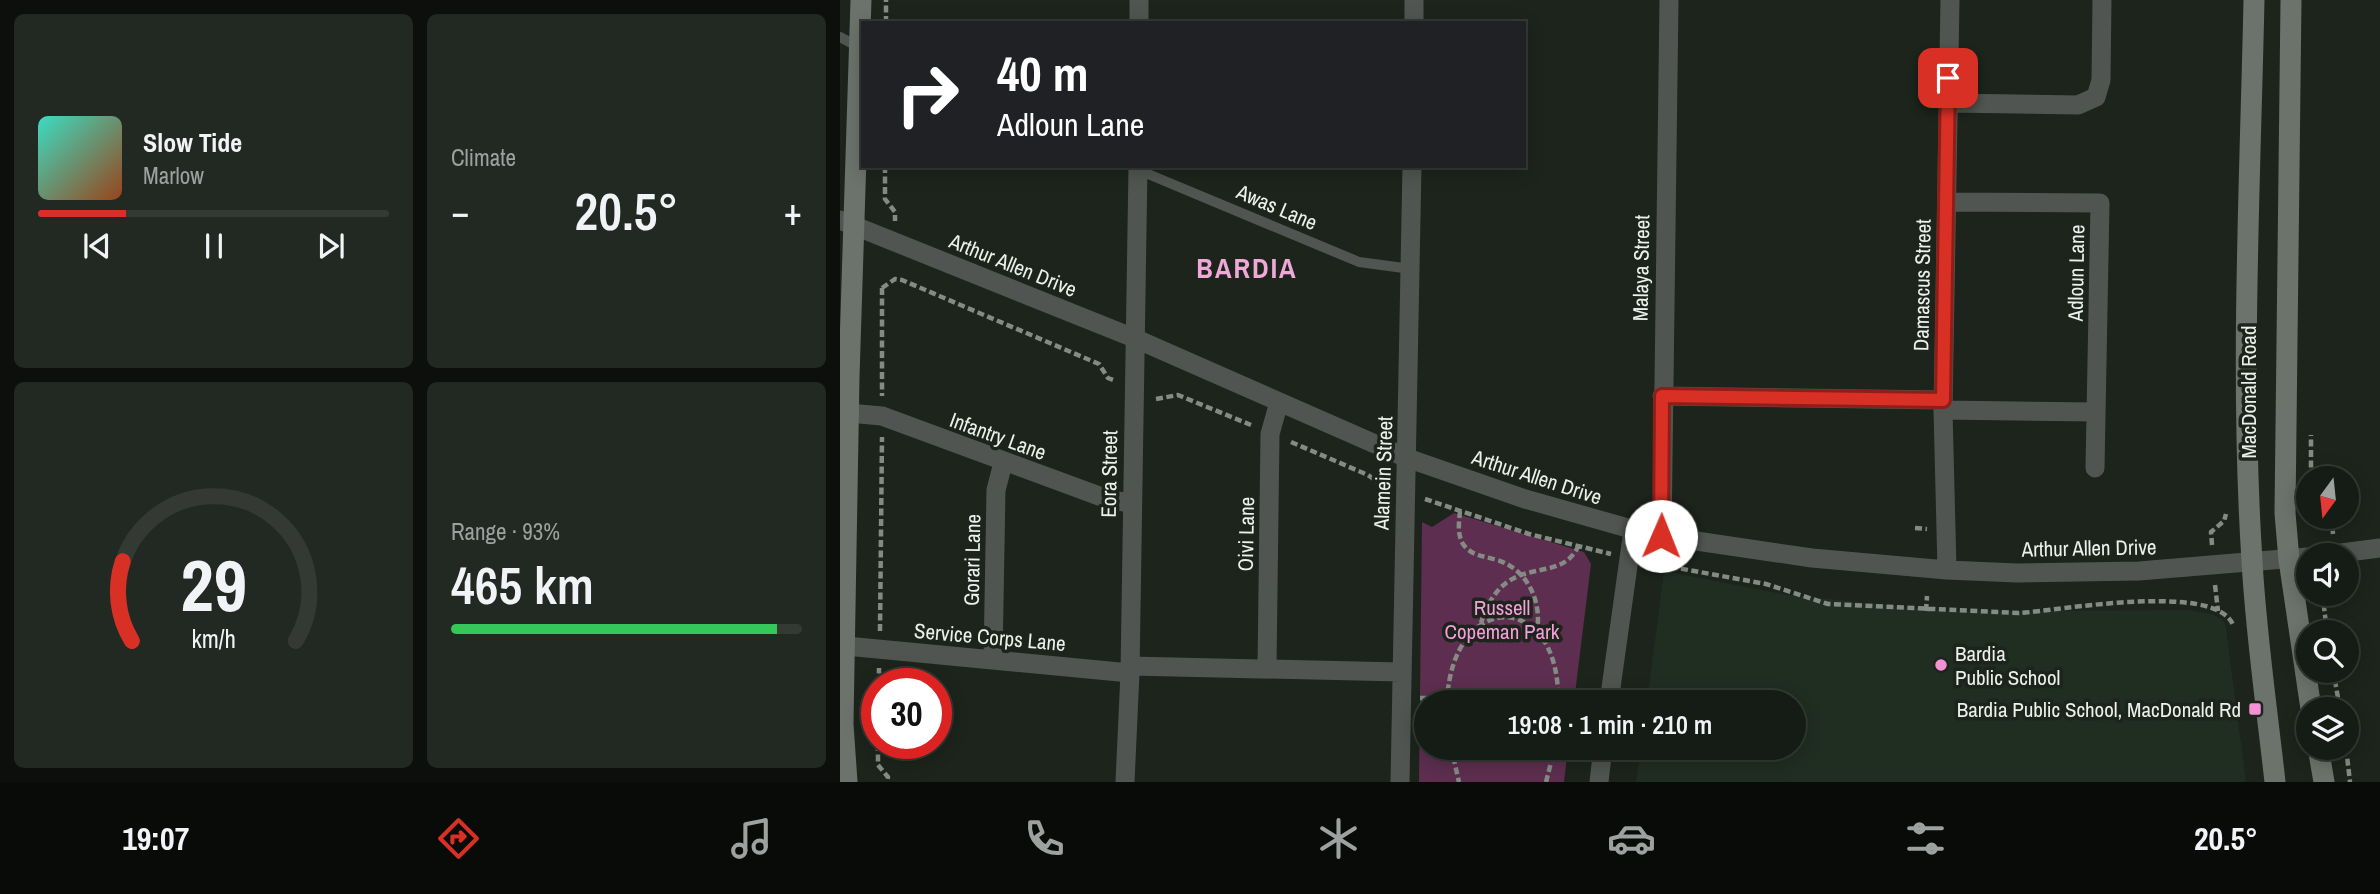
<!DOCTYPE html>
<html lang="en">
<head>
<meta charset="utf-8">
<style>
	:root { --surface:#151b15; --page:#222822; --text:#f1f3f6; --muted:#9da1a0; --line:#343934; --accent:#d93025 }
	body { margin:0; font-family:"Archivo Narrow",sans-serif; background:var(--page); color:var(--text); height:100vh; display:flex; flex-direction:column; font-size:26px; white-space:nowrap }
	* { box-sizing:border-box; margin:0 }
	p { font-size:23px; color:var(--muted) }
	.icon { flex:none; width:38px; height:38px; fill:none; stroke:currentColor; stroke-width:2; stroke-linecap:round; stroke-linejoin:round }
	.map { position:relative; flex:1; overflow:hidden }
	.details { display:flex; flex-direction:column; gap:14px; padding:14px; background:#0c0f0c; width:840px }
	.details>* { flex:none }
	.top-card { position:absolute; left:21px; top:21px; width:665px; height:147px; border-radius:0px; box-shadow:0 4px 18px #0003,0 0 0 2px var(--line); background:#202124; color:#fff; overflow:hidden }
	.needle { width:46px; rotate:195deg }
	.buttons { position:absolute; left:1456px; top:466px; display:grid; gap:14px }
	.buttons a { display:grid; place-items:center; width:63px; height:63px; border-radius:50%; background:var(--surface); box-shadow:0 4px 18px #0003,0 0 0 2px var(--line); font-size:35px }
	.speed { position:absolute; left:21px; top:668px; display:flex; gap:14px; font-size:35px; font-weight:700; text-align:center }
	.speed>* { display:grid; place-content:center; width:91px; height:91px; border-radius:50%; background:var(--surface); box-shadow:0 4px 18px #0003,0 0 0 2px var(--line); line-height:1 }
	.speed .limit { border:10px solid #d22; background:#fff; color:#111 }
	.pin { position:absolute; display:grid; place-items:center; width:60px; height:60px; color:#fff; margin:-30px; border-radius:14px; box-shadow:0 4px 10px #0006 }
	.me { position:absolute; width:77px; margin:-38px; rotate:1deg; stroke-linejoin:round; filter:drop-shadow(0 0 5px #0008) }
	.turn { display:flex; align-items:center; gap:24px; height:147px; padding:0 21px; font-size:32px }
	.turn .icon { width:91px; height:91px; stroke-width:2.5 }
	.turn b { display:block; font-size:49px; line-height:60px }
	.big { font-size:52px; font-weight:600; line-height:1.1 }
	.details .tile { flex:1; display:flex; flex-direction:column; justify-content:center; gap:10px; min-width:0; padding:0 24px; border-radius:10px; background:var(--page) }
	.details .dial { align-items:center; gap:0 }
	.dial svg { height:182px; overflow:visible; fill:none; stroke:var(--line); stroke-width:7; stroke-linecap:round; text-anchor:middle }
	.dial text { fill:var(--text); stroke:none }
	.song { display:flex; align-items:center; gap:21px }
	.cover { width:84px; height:84px; border-radius:10px; background:linear-gradient(135deg,hsl(170 70% 55%),hsl(20 70% 35%)) }
	.played { height:7px; border-radius:4px; background:linear-gradient(90deg,var(--accent) 25%,var(--line) 25%) }
	.keys { display:flex; justify-content:space-around; direction:ltr }
	.heat { display:flex; justify-content:space-between; align-items:center; font-size:38px; direction:ltr }
	.charge { height:10px; border-radius:5px; background:linear-gradient(90deg,#34c759 93%,var(--line) 0) }
	.details .tiles { flex:1; display:grid; gap:14px; grid-template-columns:repeat(2,1fr) }
	.trip { position:absolute; left:574px; top:690px; width:392px; height:70px; border-radius:35px; background:var(--surface); box-shadow:0 4px 18px #0003,0 0 0 2px var(--line); font-weight:600; line-height:70px; text-align:center }
	.tab-bar { display:flex; height:112px; justify-content:space-around; align-items:center; background:#080b08; color:var(--muted) }
	.tab-bar .icon { width:49px; height:49px }
	.tab-bar .current { color:var(--accent) }
	.tab-bar b { font-size:32px; color:var(--text) }
	main { display:flex; flex:1; min-height:0 }
	.map>svg:first-child { display:block }
	.built { fill:#202d21 }
	.green { fill:#5d2e4f }
	.lines { fill:none; stroke-linecap:round; stroke-linejoin:round }
	.path { stroke:#848b84; stroke-width:4.5; stroke-dasharray:7 3.5; stroke-linecap:butt }
	.lane { stroke:#515551; stroke-width:10 }
	.street { stroke:#515551; stroke-width:19 }
	.secondary { stroke:#6c726c; stroke-width:21 }
	.route-casing { stroke:#8d1f18; stroke-width:18 }
	.route { stroke:#d93025; stroke-width:12 }
	.poi-dot { fill:#f391d5; stroke:#1c241c; stroke-width:2.5 }
	.labels { text-anchor:middle; dominant-baseline:central; stroke-width:7; stroke-linejoin:round; paint-order:stroke }
	.street-label { font-size:21px; fill:#ebf1ec; stroke:#1c241c }
	.park-label { font-size:21px; fill:#f59fd9; stroke:#1c241c }
	.poi-label { font-size:21px; fill:#ebf1ec; stroke:#1c241c; text-anchor:start }
	.district-label { font-size:28px; font-weight:bold; letter-spacing:2px; fill:#eea9d7; stroke:#1c241c }
</style>
</head>
<body>
<main>
<section class="details">
<div class="tiles">
<div class="tile">
<div class="song"><i class="cover"></i><div><b>Slow Tide</b><p>Marlow</p></div></div>
<div class="played"></div>
<div class="keys"><svg class="icon" aria-label="previous" viewBox="0 0 24 24"><path d="M18 5L8 12l10 7zM5 5v14"/></svg><svg class="icon" aria-label="pause" viewBox="0 0 24 24"><path d="M8 5v14M16 5v14"/></svg><svg class="icon" aria-label="next" viewBox="0 0 24 24"><path d="M6 5l10 7-10 7zM19 5v14"/></svg></div>
</div>
<div class="tile"><p>Climate</p>
<div class="heat"><a>−</a><b class="big">20.5°</b><a>+</a></div>
</div>
<div class="tile dial"><svg viewBox="0 0 100 80">
<path d="M14 69A42 42 0 1 1 86 69"/>
<path d="M14 69A42 42 0 0 1 10 34" stroke="#d93025"/>
<text x="50" y="56" font-size="32" font-weight="700">29</text>
<text x="50" y="72" font-size="11">km/h</text>
</svg></div>
<div class="tile"><p>Range · 93%</p><b class="big">465 km</b><div class="charge"></div></div>
</div>
</section>
<div class="map">
<svg width="1540" height="782" viewBox="0 0 1540 782">
	<rect width="100%" height="100%" fill="#1c241c"/>
	<path class="built" d="M824 571 942 594 1106 611 1349 610 1374 615 1384 621 1386 629 1406 782H796L801 747H954V702H807Z"/>
	<path class="green" d="M614 513 744 552 751 564 734 702H586V747H728L724 782H579L582 522 592 527Z"/>
	<g class="lines">
		<path class="path" d="M46 23V0
			M45 166V199L55 212V221
			M42 288 55 279 62 280 259 364 268 378 276 381
			M42 288V396
			M316 399 338 395 411 425
			M451 442 528 475 546 488
			M1471 478V435
			M585 499 689 534 771 554
			M620 511C619 522 617 534 623 544 631 556 644 556 657 560 687 569 702 601 697 630
			M1482 516 1492 521 1493 534
			M1075 528 1087 529
			M1372 545 1371 532 1384 521 1386 514
			M810 563 926 584 988 604 1179 613C1217 611 1376 581 1393 625
			M1375 585 1378 611
			M1086 611 1087 596
			M641 623C665 547 719 589 739 545
			M40 631 42 437
			M1487 632 1484 607 1493 593
			M1493 670 1500 709
			M39 684V668
			M580 698H607
			M607 702C612 588 721 590 718 702
			M38 744V765L48 777 47 782
			M611 747 619 782
			M1502 750 1507 756 1510 782
			M706 782 715 747"/>
		<path class="lane" d="M0 37 19 47
			M296 169 519 262 571 269"/>
		<path class="street" d="M299 23V0
			M574 23V0
			M1108 103 1238 105 1256 97 1261 80 1262 0
			M1107 202 1260 203 1255 468
			M0 220 294 338 567 458 685 499 809 534 972 558 1107 570 1177 573 1299 571 1468 557
			M822 396 1103 400
			M1103 410 1256 412
			M8 413 42 416 270 500 292 503
			M822 536 829 0
			M1486 555 1540 548
			M1107 570 1103 410 1110 0
			M6 646 290 673
			M153 659 156 490 163 463
			M290 666 561 672
			M427 668 430 434 439 402
			M769 702 793 530
			M285 782 290 673 298 166
			M560 782 572 166
			M759 782 763 747"/>
		<path class="secondary" d="M1414 0C1410 187 1400 375 1412 561 1416 635 1427 709 1435 782
			M1451 0 1445 513 1449 560 1471 709
			M1478 747 1484 782
			M7 782 3 724 9 377 21 0"/>
	</g>
	<g class="lines">
		<g class="route-casing">
			<path id="route" d="M821 536 822 396 1103 400 1108 78"/>
		</g>
		<use href="#route" class="route"/>
	</g>
	<g class="poi-dot">
		<circle cx="1101" cy="665" r="7"/>
		<rect x="1408" y="702" width="14" height="14" rx="3.5"/>
	</g>
	<g class="labels">
		<g class="street-label">
			<text transform="translate(437 207) rotate(23)">Awas Lane</text>
			<text transform="translate(173 265) rotate(22)">Arthur Allen Drive</text>
			<text transform="translate(801 268) rotate(-89)">Malaya Street</text>
			<text transform="translate(1236 273) rotate(-89)">Adloun Lane</text>
			<text transform="translate(1082 285) rotate(-89)">Damascus Street</text>
			<text transform="translate(1408 392) rotate(-90)">MacDonald Road</text>
			<text transform="translate(158 436) rotate(20)">Infantry Lane</text>
			<text transform="translate(543 473) rotate(-88)">Alamein Street</text>
			<text transform="translate(269 474) rotate(-89)">Eora Street</text>
			<text transform="translate(697 477) rotate(18)">Arthur Allen Drive</text>
			<text transform="translate(406 534) rotate(-89)">Oivi Lane</text>
			<text transform="translate(1249 548) rotate(-1)">Arthur Allen Drive</text>
			<text transform="translate(132 560) rotate(-89)">Gorari Lane</text>
			<text transform="translate(150 637) rotate(5)">Service Corps Lane</text>
		</g>
		<g class="park-label">
			<text x="662" y="607">Russell<tspan x="662" dy="24">Copeman Park</tspan></text>
		</g>
		<g class="poi-label">
			<text x="1115" y="653">Bardia<tspan x="1115" dy="24">Public School</tspan></text>
			<text x="1401" y="709" text-anchor="end">Bardia Public School, MacDonald Rd</text>
		</g>
		<g class="district-label">
			<text x="407" y="268">BARDIA</text>
		</g>
	</g>
</svg>
<div class="buttons">
<a><svg class="needle" viewBox="-14 -14 28 28"><path d="M0-13l5 13h-10z" fill="#e53935"/><path d="M0 13l5-13h-10z" fill="#9da1a0"/></svg></a>
<a><svg class="icon" aria-label="sound" viewBox="0 0 24 24"><path d="M4 9h4l5-4v14l-5-4H4zM17 9q2 3 0 6"/></svg></a>
<a><svg class="icon" aria-label="search" viewBox="0 0 24 24"><circle cx="10" cy="10" r="6"/><path d="M15 15l6 6"/></svg></a>
<a><svg class="icon" aria-label="layers" viewBox="0 0 24 24"><path d="M12 4l9 5-9 5-9-5zM3 14l9 5 9-5"/></svg></a>
</div>
<div class="speed"><div class="limit">30</div></div>
<div class="pin" style="left:1108px;top:78px;background:#d93025"><svg class="icon" aria-label="arrive" viewBox="0 0 24 24"><path d="M6 21V4h12l-3 4 3 4H6"/></svg></div>
<svg class="me" style="left:821px;top:536px" viewBox="-20 -20 40 40"><circle r="19" fill="#fff"/><path d="M0-13L10 11 0 6-10 11z" fill="#d93025"/></svg>
<div class="trip">19:08 · 1 min · 210 m</div>
<div class="top-card">
<div class="turn"><svg class="icon" aria-label="right" viewBox="0 0 24 24"><path d="M7 20v-9h11M14 6l5 5-5 5"/></svg><div><b>40 m</b>Adloun Lane</div></div>
</div>
</div>
</main>
<nav class="tab-bar">
<b>19:07</b>
<svg class="icon current" aria-label="directions" viewBox="0 0 24 24"><path d="M12 3l9 9-9 9-9-9zM9 14v-3h6M13 9l2 2-2 2"/></svg>
<svg class="icon" aria-label="music" viewBox="0 0 24 24"><path d="M9 18V5l10-2v13"/><circle cx="6" cy="18" r="3"/><circle cx="16" cy="16" r="3"/></svg>
<svg class="icon" aria-label="phone" viewBox="0 0 24 24"><path d="M5 4h4l2 5-3 2q2 4 5 5l2-3 5 2v4C11 20 4 13 5 4z"/></svg>
<svg class="icon" aria-label="climate" viewBox="0 0 24 24"><path d="M12 3v18M4 7l16 10M4 17L20 7"/></svg>
<svg class="icon" aria-label="car" viewBox="0 0 24 24"><path d="M5 17H2v-5l4-1 3-4h7l3 4 3 1v5h-3M9 17h6M6 11h13"/><circle cx="7" cy="17" r="2"/><circle cx="17" cy="17" r="2"/></svg>
<svg class="icon" aria-label="filters" viewBox="0 0 24 24"><path d="M4 7h16M4 17h16"/><circle cx="9" cy="7" r="2"/><circle cx="15" cy="17" r="2"/></svg>
<b>20.5°</b>
</nav>
</body>
</html>
